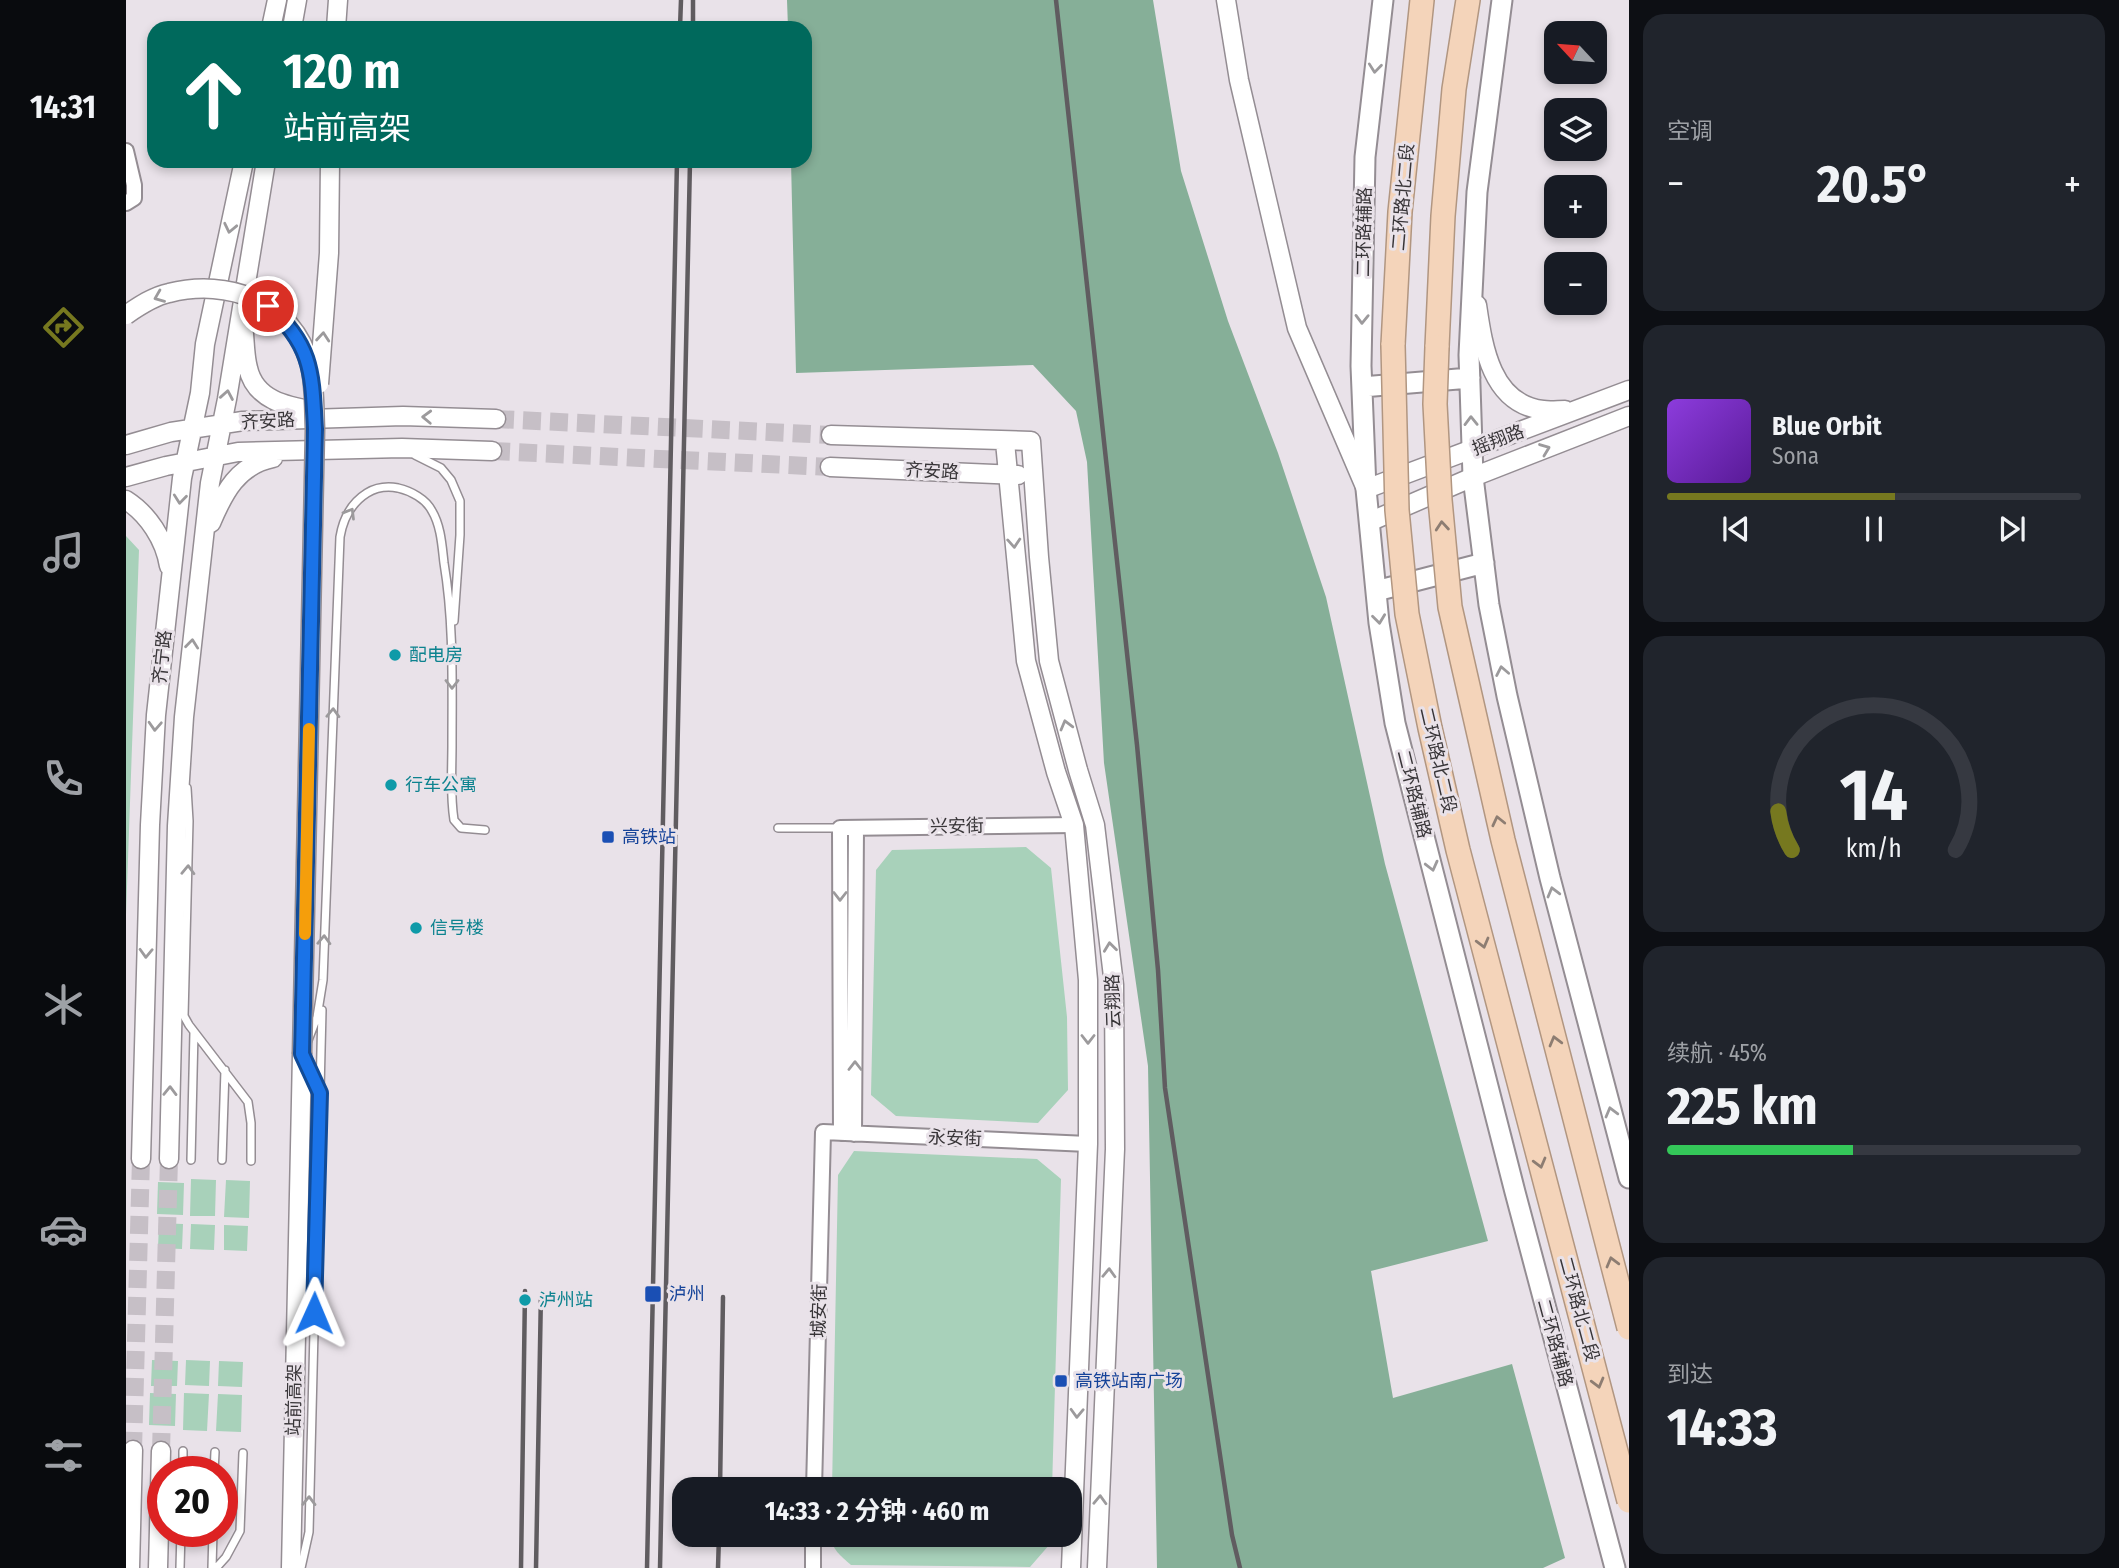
<!DOCTYPE html>
<html lang="zh">
<head>
<meta charset="utf-8">
<style>
	:root { --surface:#171b24; --page:#20242c; --text:#f1f3f6; --muted:#9ea1a6; --line:#363941; --accent:#76781f }
	body { margin:0; font-family:"Fira Sans Condensed","Noto Sans SC",sans-serif; background:var(--page); color:var(--text); height:100vh; display:flex; flex-direction:column; font-size:26px; white-space:nowrap }
	* { box-sizing:border-box; margin:0 }
	p { font-size:23px; color:var(--muted) }
	.icon { flex:none; width:38px; height:38px; fill:none; stroke:currentColor; stroke-width:2; stroke-linecap:round; stroke-linejoin:round }
	.map { position:relative; flex:1; overflow:hidden }
	.side { display:flex; flex-direction:column; gap:14px; padding:14px; background:#0d0f14; width:490px }
	.side>* { flex:none }
	.hud { position:absolute; left:21px; top:21px; width:665px; height:147px; border-radius:21px; box-shadow:0 4px 10px #0003; background:#00695c; color:#fff; overflow:hidden }
	.needle { width:46px; rotate:296deg }
	.tools { position:absolute; left:1418px; top:21px; display:grid; gap:14px }
	.tools a { display:grid; place-items:center; width:63px; height:63px; border-radius:14px; background:var(--surface); box-shadow:0 4px 10px #0003; font-size:35px }
	.speed { position:absolute; left:21px; top:1456px; display:flex; gap:14px; font-size:35px; font-weight:700; text-align:center }
	.speed>* { display:grid; place-content:center; width:91px; height:91px; border-radius:50%; background:var(--surface); box-shadow:0 4px 10px #0003; line-height:1 }
	.speed .limit { border:10px solid #d22; background:#fff; color:#111 }
	.pin { position:absolute; display:grid; place-items:center; width:60px; height:60px; color:#fff; margin:-30px; border:4px solid #fff; border-radius:50%; box-shadow:0 2px 7px #0007 }
	.me { position:absolute; width:77px; margin:-38px; rotate:1deg; stroke-linejoin:round; filter:drop-shadow(0 0 5px #0008) }
	.turn { display:flex; align-items:center; gap:24px; height:147px; padding:0 21px; font-size:32px }
	.turn .icon { width:91px; height:91px; stroke-width:2.5 }
	.turn b { display:block; font-size:49px; line-height:60px }
	.big { font-size:52px; font-weight:700; line-height:1.1 }
	.side .widget { flex:1; display:flex; flex-direction:column; justify-content:center; gap:10px; min-width:0; padding:0 24px; border-radius:21px; background:var(--page) }
	.side .dial { align-items:center; gap:0 }
	.dial svg { height:182px; overflow:visible; fill:none; stroke:var(--line); stroke-width:7; stroke-linecap:round; text-anchor:middle }
	.dial text { fill:var(--text); stroke:none }
	.song { display:flex; align-items:center; gap:21px }
	.cover { width:84px; height:84px; border-radius:10px; background:linear-gradient(135deg,hsl(270 70% 55%),hsl(270 70% 35%)) }
	.played { height:7px; border-radius:4px; background:linear-gradient(90deg,var(--accent) 55%,var(--line) 55%) }
	.keys { display:flex; justify-content:space-around; direction:ltr }
	.heat { display:flex; justify-content:space-between; align-items:center; font-size:38px; direction:ltr }
	.charge { height:10px; border-radius:5px; background:linear-gradient(90deg,#34c759 45%,var(--line) 0) }
	.trip { position:absolute; left:546px; top:1477px; width:410px; height:70px; border-radius:21px; background:var(--surface); box-shadow:0 4px 10px #0003; font-weight:700; line-height:70px; text-align:center }
	main { display:flex; flex:1; min-height:0 }
	.menu { display:flex; flex-direction:column; width:126px; justify-content:space-around; align-items:center; background:#090b0e; color:var(--muted) }
	.menu .icon { width:49px; height:49px }
	.menu .current { color:var(--accent) }
	.menu b { font-size:32px; color:var(--text) }
	.map>svg:first-child { display:block }
	.green { fill:#a8d1ba }
	.forest { fill:#86af98 }
	.lines { fill:none; stroke-linecap:round; stroke-linejoin:round }
	.tertiary-tunnel { stroke:#c6bfc6; stroke-width:18; stroke-dasharray:18 9; stroke-linecap:butt }
	.service-casing { stroke:#948d93; stroke-width:10 }
	.minor-casing { stroke:#948d93; stroke-width:18 }
	.tertiary-casing { stroke:#948d93; stroke-width:21 }
	.secondary-casing { stroke:#948d93; stroke-width:23 }
	.trunk-casing { stroke:#b19681; stroke-width:26 }
	.service { stroke:#fff; stroke-width:7 }
	.minor { stroke:#fff; stroke-width:14 }
	.tertiary { stroke:#fff; stroke-width:18 }
	.secondary { stroke:#fff; stroke-width:19 }
	.trunk { stroke:#f4d4ba; stroke-width:23 }
	.rail { stroke:#605c60; stroke-width:4.5 }
	.tertiary-bridge-casing { stroke:#948d93; stroke-width:21; stroke-linecap:butt }
	.trunk-bridge-casing { stroke:#b19681; stroke-width:26; stroke-linecap:butt }
	.tertiary-bridge { stroke:#fff; stroke-width:18 }
	.trunk-bridge { stroke:#f4d4ba; stroke-width:23 }
	.oneway { stroke:#9c9a9c }
	.oneway2 { stroke:#8d7d72 }
	.route-casing { stroke:#114b97; stroke-width:18 }
	.route { stroke:#1a73e8; stroke-width:12 }
	.slow { stroke:#f59e0b; stroke-width:12 }
	.culture-dot { fill:#0f9aa8; stroke:#e9e2e9; stroke-width:2.5 }
	.transit-dot { fill:#1a4fb4; stroke:#e9e2e9; stroke-width:2.5 }
	.labels { text-anchor:middle; dominant-baseline:central; stroke-width:6; stroke-linejoin:round; paint-order:stroke }
	.street-label { font-size:18px; fill:#383538; stroke:#e9e2e9 }
	.culture-label { font-size:18px; fill:#0d838f; stroke:#e9e2e9; text-anchor:start }
	.transit-label { font-size:18px; fill:#164399; stroke:#e9e2e9; text-anchor:start }
</style>
</head>
<body>
<main>
<nav class="menu">
<b>14:31</b>
<svg class="icon current" aria-label="directions" viewBox="0 0 24 24"><path d="M12 3l9 9-9 9-9-9zM9 14v-3h6M13 9l2 2-2 2"/></svg>
<svg class="icon" aria-label="music" viewBox="0 0 24 24"><path d="M9 18V5l10-2v13"/><circle cx="6" cy="18" r="3"/><circle cx="16" cy="16" r="3"/></svg>
<svg class="icon" aria-label="phone" viewBox="0 0 24 24"><path d="M5 4h4l2 5-3 2q2 4 5 5l2-3 5 2v4C11 20 4 13 5 4z"/></svg>
<svg class="icon" aria-label="climate" viewBox="0 0 24 24"><path d="M12 3v18M4 7l16 10M4 17L20 7"/></svg>
<svg class="icon" aria-label="car" viewBox="0 0 24 24"><path d="M5 17H2v-5l4-1 3-4h7l3 4 3 1v5h-3M9 17h6M6 11h13"/><circle cx="7" cy="17" r="2"/><circle cx="17" cy="17" r="2"/></svg>
<svg class="icon" aria-label="filters" viewBox="0 0 24 24"><path d="M4 7h16M4 17h16"/><circle cx="9" cy="7" r="2"/><circle cx="15" cy="17" r="2"/></svg>
</nav>
<div class="map">
<svg width="1503" height="1568" viewBox="0 0 1503 1568">
	<rect width="100%" height="100%" fill="#e9e2e9"/>
	<path class="green" d="M0 536 13 550 0 915Z
		M900 847 925 868 941 1017 942 1090 912 1123 770 1116 745 1095 750 870 766 850Z
		M728 1151 911 1159 935 1179 926 1489H706L712 1175Z
		M65 1179 90 1180 89 1216H64Z
		M100 1180 124 1181 123 1218 98 1217Z
		M32 1182 58 1183 57 1215 31 1214Z
		M33 1223 57 1224 56 1249 32 1248Z
		M65 1224 89 1225 88 1250 64 1249Z
		M98 1225 122 1226 121 1251 98 1250Z
		M26 1360 52 1361 51 1386H25Z
		M60 1360 84 1361 83 1386 59 1385Z
		M93 1361 117 1362 116 1387 92 1386Z
		M24 1393 50 1394 49 1426 23 1425Z
		M58 1393 83 1394 81 1431 57 1430Z
		M92 1394 116 1395 115 1432 90 1431Z
		M705 1535H924V1544L904 1567 725 1565C715 1556 705 1549 705 1535Z"/>
	<path class="forest" d="M661 0H1027L1055 171 1102 321 1152 453 1200 597 1259 864 1362 1241 1245 1271 1267 1398 1386 1364 1439 1558 1417 1568H1031L1022 1066 978 763 961 462 950 411 907 365 670 373 665 161H679V28H662Z"/>
	<g class="lines">
		<path class="tertiary-tunnel" d="M370 419 705 435
			M366 451 704 467
			M7 1450 15 1159
			M35 1451 43 1159"/>
		<g class="service-casing">
			<path id="service" d="M289 455 315 468 325 480 334 501V535L328 621
				M61 788 63 821 58 1016 63 1025 122 1102 125 1123V1161
				M652 828H714
				M181 1043 191 1017 197 980 214 537C217 519 225 503 241 493 251 487 261 486 272 488 285 491 300 499 306 511 315 526 316 546 318 563 328 623 326 684 326 745 326 769 324 795 328 820L335 828 359 830
				M182 1067 194 1093
				M65 1160 68 1032
				M96 1160 99 1070
				M57 1472V1451
				M88 1472 89 1452
				M54 1568 55 1531
				M86 1568 87 1531
				M90 1568 100 1557 114 1531 117 1453
				M175 1568 183 1532 196 1010"/>
		</g>
		<g class="minor-casing">
			<path id="minor" d="M0 151 8 185V198L0 203
				M715 1133 714 828 948 825
				M728 1134 730 828
				M688 1489 697 1132 962 1144
				M687 1568V1535"/>
		</g>
		<g class="tertiary-casing">
			<path id="tertiary" d="M1100 0 1113 80 1171 328 1240 489 1503 390
				M145 28 151 0
				M166 28 171 0
				M210 28 212 0
				M1351 305C1357 346 1365 404 1417 410 1424 411 1432 410 1439 410
				M118 334C119 346 119 357 122 368 129 400 160 406 188 411
				M705 435 905 441 913 557 923 661 952 770 969 825 988 985 989 1149 971 1568
				M879 442 900 661 930 772 948 825 962 980V1144L945 1568
				M0 445 45 432 117 421 277 416 370 419
				M704 467 892 475
				M0 477 40 466 112 452 276 448 366 451
				M0 500C22 514 39 540 43 566
				M1243 522 1347 477 1503 416
				M85 523C98 492 112 465 147 458
				M15 1159 24 825 30 715 56 478 74 393 79 344 118 161
				M43 1159 51 826 58 717 84 483 101 399 140 161
				M4 1568 7 1450
				M32 1568 35 1451
				M165 1568 176 1054"/>
		</g>
		<g class="secondary-casing">
			<path id="secondary" d="M1257 0 1239 157 1235 366 1240 489 1253 623 1269 723 1389 1192 1489 1568
				M1376 0 1351 192 1343 355 1347 477 1363 605 1381 696 1424 878 1503 1178
				M1236 387 1344 378
				M1250 591 1358 563"/>
		</g>
		<g class="trunk-casing">
			<path id="trunk" d="M1267 345 1274 212 1296 0
				M1311 347 1317 216 1328 89 1342 0"/>
		</g>
		<use href="#service" class="service"/>
		<use href="#minor" class="minor"/>
		<use href="#tertiary" class="tertiary"/>
		<use href="#secondary" class="secondary"/>
		<use href="#trunk" class="trunk"/>
		<path class="rail" d="M930 0 1011 745 1032 970 1039 1088 1106 1535 1114 1568
			M554 28 555 0
			M567 28V0
			M594 1489 597 1297
			M395 1568 399 1291
			M410 1568 415 1292
			M521 1568 551 161
			M534 1568 564 161
			M592 1568 593 1535"/>
		<g class="tertiary-bridge-casing">
			<path id="tertiary-bridge" d="M0 315C13 306 28 296 43 293 102 278 167 301 184 365 189 386 188 409 189 429L176 1054
				M193 384 203 253 204 161"/>
		</g>
		<g class="trunk-bridge-casing">
			<path id="trunk-bridge" d="M1267 345 1271 510 1281 614 1304 728 1332 850 1503 1501
				M1311 347 1309 404 1314 500 1324 607 1377 840 1503 1328"/>
		</g>
		<use href="#tertiary-bridge" class="tertiary-bridge"/>
		<use href="#trunk-bridge" class="trunk-bridge"/>
	</g>
	<defs><path id="oneway-chevron" d="M-2-3.5L2.5 0L-2 3.5" fill="none" stroke-width="1.6" stroke-linecap="round" stroke-linejoin="round" transform="scale(1.75)"/></defs>
	<g class="oneway">
		<use href="#oneway-chevron" transform="translate(1249 68) rotate(96)"/>
		<use href="#oneway-chevron" transform="translate(104 228) rotate(102)"/>
		<use href="#oneway-chevron" transform="translate(33 297) rotate(158)"/>
		<use href="#oneway-chevron" transform="translate(1236 319) rotate(91)"/>
		<use href="#oneway-chevron" transform="translate(197 337) rotate(-85)"/>
		<use href="#oneway-chevron" transform="translate(101 395) rotate(-80)"/>
		<use href="#oneway-chevron" transform="translate(301 417) rotate(-178)"/>
		<use href="#oneway-chevron" transform="translate(1345 421) rotate(-91)"/>
		<use href="#oneway-chevron" transform="translate(1419 449) rotate(-21)"/>
		<use href="#oneway-chevron" transform="translate(54 499) rotate(96)"/>
		<use href="#oneway-chevron" transform="translate(224 513) rotate(-59)"/>
		<use href="#oneway-chevron" transform="translate(888 543) rotate(86)"/>
		<use href="#oneway-chevron" transform="translate(1253 619) rotate(83)"/>
		<use href="#oneway-chevron" transform="translate(66 644) rotate(-84)"/>
		<use href="#oneway-chevron" transform="translate(1376 671) rotate(-101)"/>
		<use href="#oneway-chevron" transform="translate(326 684) rotate(90)"/>
		<use href="#oneway-chevron" transform="translate(207 713) rotate(-88)"/>
		<use href="#oneway-chevron" transform="translate(940 725) rotate(-105)"/>
		<use href="#oneway-chevron" transform="translate(29 726) rotate(93)"/>
		<use href="#oneway-chevron" transform="translate(1306 866) rotate(76)"/>
		<use href="#oneway-chevron" transform="translate(62 870) rotate(-88)"/>
		<use href="#oneway-chevron" transform="translate(1427 892) rotate(-105)"/>
		<use href="#oneway-chevron" transform="translate(714 896) rotate(90)"/>
		<use href="#oneway-chevron" transform="translate(198 940) rotate(-88)"/>
		<use href="#oneway-chevron" transform="translate(984 947) rotate(-97)"/>
		<use href="#oneway-chevron" transform="translate(20 953) rotate(92)"/>
		<use href="#oneway-chevron" transform="translate(962 1039) rotate(90)"/>
		<use href="#oneway-chevron" transform="translate(729 1066) rotate(-90)"/>
		<use href="#oneway-chevron" transform="translate(44 1091) rotate(-89)"/>
		<use href="#oneway-chevron" transform="translate(1485 1112) rotate(-105)"/>
		<use href="#oneway-chevron" transform="translate(983 1273) rotate(-88)"/>
		<use href="#oneway-chevron" transform="translate(951 1413) rotate(92)"/>
		<use href="#oneway-chevron" transform="translate(974 1500) rotate(-88)"/>
		<use href="#oneway-chevron" transform="translate(183 1501) rotate(-89)"/>
	</g>
	<g class="oneway2">
		<use href="#oneway-chevron" transform="translate(1316 526) rotate(-95)"/>
		<use href="#oneway-chevron" transform="translate(1372 821) rotate(-103)"/>
		<use href="#oneway-chevron" transform="translate(1357 943) rotate(75)"/>
		<use href="#oneway-chevron" transform="translate(1429 1041) rotate(-105)"/>
		<use href="#oneway-chevron" transform="translate(1414 1163) rotate(75)"/>
		<use href="#oneway-chevron" transform="translate(1486 1262) rotate(-105)"/>
		<use href="#oneway-chevron" transform="translate(1472 1383) rotate(75)"/>
	</g>
	<g class="lines">
		<g class="route-casing">
			<path id="route" d="M142 306C187 345 186 374 189 429L176 1054 194 1093 188 1313"/>
		</g>
		<use href="#route" class="route"/>
		<path class="slow" d="M179 934 183 729"/>
	</g>
	<g class="culture-dot">
		<circle cx="269" cy="655" r="7"/>
		<circle cx="265" cy="785" r="7"/>
		<circle cx="290" cy="928" r="7"/>
		<circle cx="399" cy="1300" r="7"/>
	</g>
	<g class="transit-dot">
		<rect x="475" y="830" width="14" height="14" rx="3.5"/>
		<rect x="518" y="1285" width="18" height="18" rx="3.5"/>
		<rect x="928" y="1374" width="14" height="14" rx="3.5"/>
	</g>
	<g class="labels">
		<g class="street-label">
			<text transform="translate(1277 197) rotate(-85)">二环路北二段</text>
			<text transform="translate(1238 232) rotate(-89)">二环路辅路</text>
			<text transform="translate(142 421) rotate(-3)">齐安路</text>
			<text transform="translate(1372 440) rotate(-21)">摇翔路</text>
			<text transform="translate(806 471) rotate(3)">齐安路</text>
			<text transform="translate(36 657) rotate(-84)">齐宁路</text>
			<text transform="translate(1312 760) rotate(77)">二环路北二段</text>
			<text transform="translate(1288 794) rotate(76)">二环路辅路</text>
			<text transform="translate(831 826) rotate(-1)">兴安街</text>
			<text transform="translate(987 1001) rotate(-92)">云翔路</text>
			<text transform="translate(829 1138) rotate(2)">永安街</text>
			<text transform="translate(1453 1309) rotate(75)">二环路北二段</text>
			<text transform="translate(693 1311) rotate(-89)">城安街</text>
			<text transform="translate(1429 1343) rotate(75)">二环路辅路</text>
			<text transform="translate(168 1400) rotate(-89)">站前高架</text>
		</g>
		<g class="culture-label">
			<text x="283" y="655">配电房</text>
			<text x="279" y="785">行车公寓</text>
			<text x="304" y="928">信号楼</text>
			<text x="413" y="1300">泸州站</text>
		</g>
		<g class="transit-label">
			<text x="496" y="837">高铁站</text>
			<text x="543" y="1294">泸州</text>
			<text x="949" y="1381">高铁站南广场</text>
		</g>
	</g>
</svg>
<div class="tools">
<a><svg class="needle" viewBox="-14 -14 28 28"><path d="M0-13l5 13h-10z" fill="#e53935"/><path d="M0 13l5-13h-10z" fill="#9ea1a6"/></svg></a>
<a><svg class="icon" aria-label="layers" viewBox="0 0 24 24"><path d="M12 4l9 5-9 5-9-5zM3 14l9 5 9-5"/></svg></a>
<a>+</a>
<a>−</a>
</div>
<div class="speed"><div class="limit">20</div></div>
<div class="pin" style="left:142px;top:306px;background:#d93025"><svg class="icon" aria-label="arrive" viewBox="0 0 24 24"><path d="M6 21V4h12l-3 4 3 4H6"/></svg></div>
<svg class="me" style="left:188px;top:1313px" viewBox="-20 -20 40 40"><path d="M0-17L14 15 0 8-14 15z" fill="#1a73e8" stroke="#fff" stroke-width="4"/></svg>
<div class="trip">14:33 · 2 分钟 · 460 m</div>
<div class="hud">
<div class="turn"><svg class="icon" aria-label="ahead" viewBox="0 0 24 24"><path d="M12 20V5M6 11l6-6 6 6"/></svg><div><b>120 m</b>站前高架</div></div>
</div>
</div>
<section class="side">
<div class="widget"><p>空调</p>
<div class="heat"><a>−</a><b class="big">20.5°</b><a>+</a></div>
</div>
<div class="widget">
<div class="song"><i class="cover"></i><div><b>Blue Orbit</b><p>Sona</p></div></div>
<div class="played"></div>
<div class="keys"><svg class="icon" aria-label="previous" viewBox="0 0 24 24"><path d="M18 5L8 12l10 7zM5 5v14"/></svg><svg class="icon" aria-label="pause" viewBox="0 0 24 24"><path d="M8 5v14M16 5v14"/></svg><svg class="icon" aria-label="next" viewBox="0 0 24 24"><path d="M6 5l10 7-10 7zM19 5v14"/></svg></div>
</div>
<div class="widget dial"><svg viewBox="0 0 100 80">
<path d="M14 69A42 42 0 1 1 86 69"/>
<path d="M14 69A42 42 0 0 1 8 52" stroke="#76781f"/>
<text x="50" y="56" font-size="32" font-weight="700">14</text>
<text x="50" y="72" font-size="11">km/h</text>
</svg></div>
<div class="widget"><p>续航 · 45%</p><b class="big">225 km</b><div class="charge"></div></div>
<div class="widget"><p>到达</p><b class="big">14:33</b></div>
</section>
</main>
</body>
</html>
